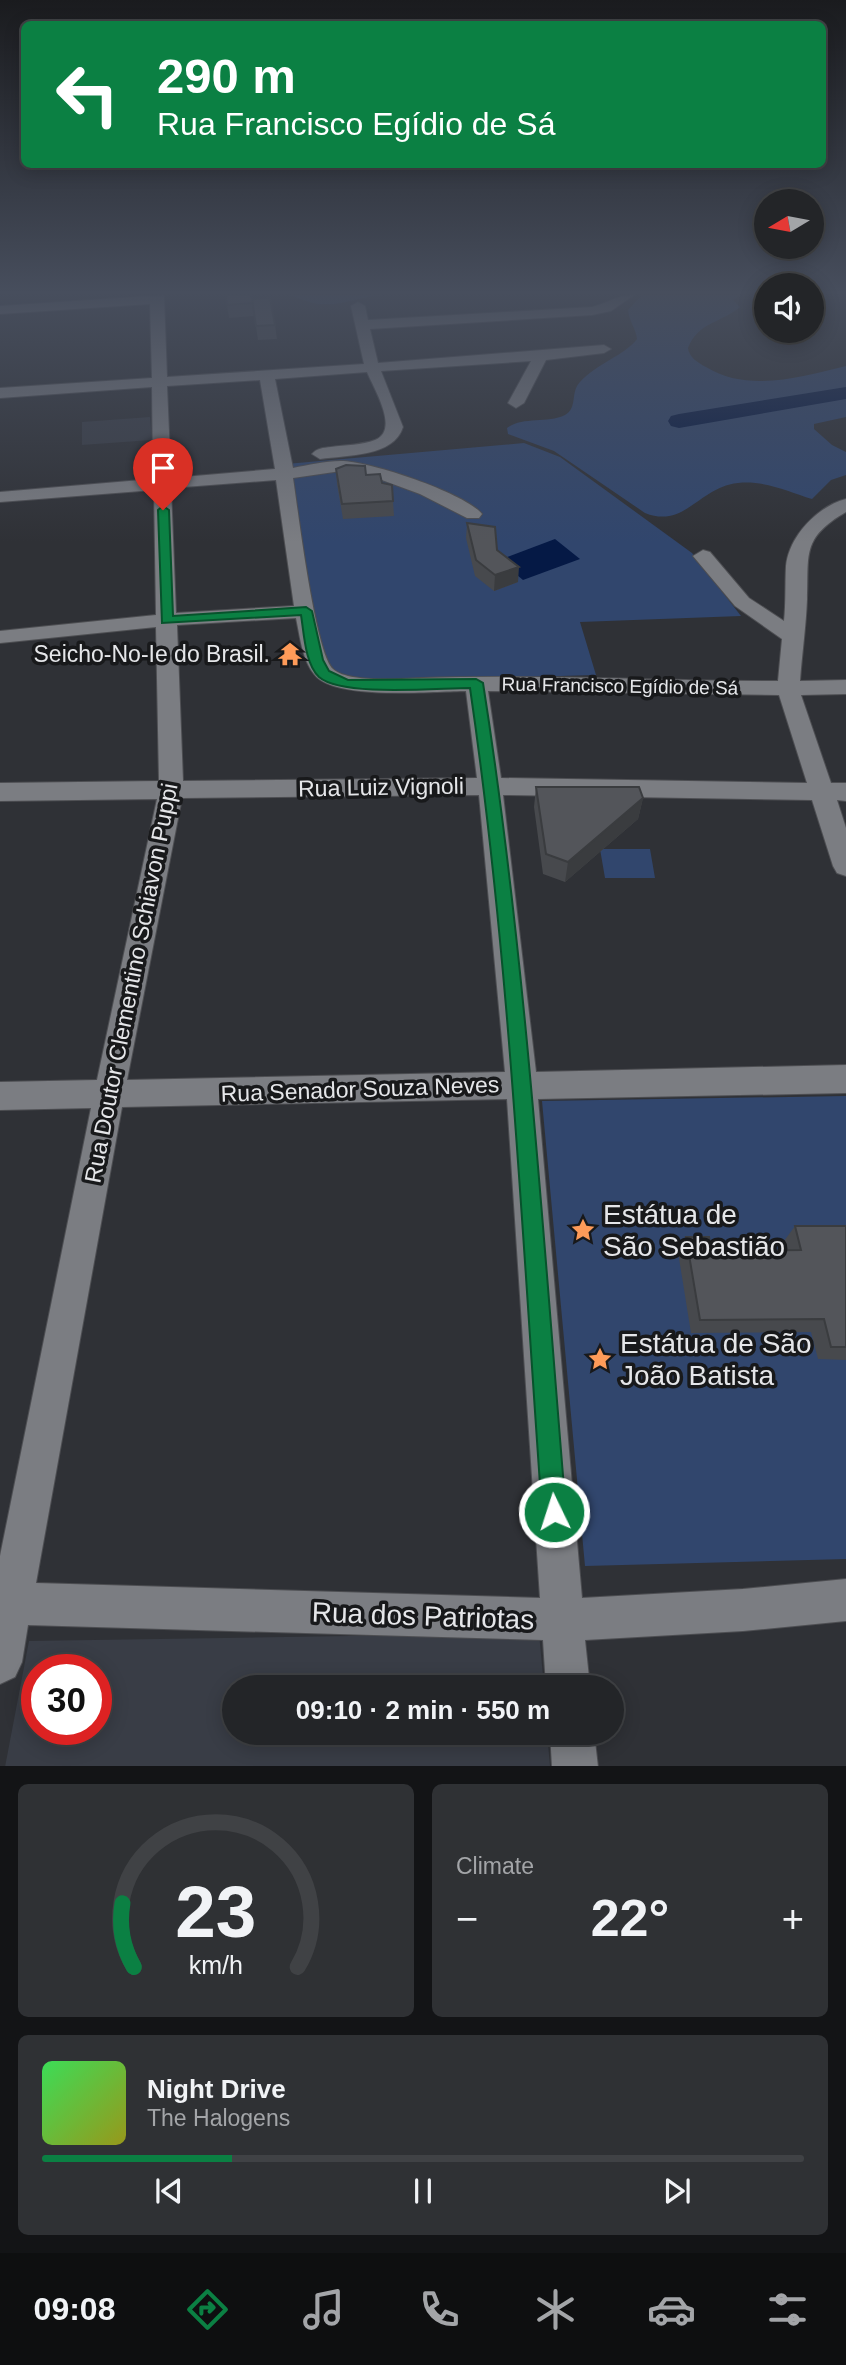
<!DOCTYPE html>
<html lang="en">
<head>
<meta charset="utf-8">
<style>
	:root { --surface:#232528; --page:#2f3134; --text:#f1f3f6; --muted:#a3a5a8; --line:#404245; --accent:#0b8043 }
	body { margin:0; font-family:Helvetica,sans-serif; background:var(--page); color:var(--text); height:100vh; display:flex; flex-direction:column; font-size:26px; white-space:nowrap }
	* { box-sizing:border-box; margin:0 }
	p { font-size:23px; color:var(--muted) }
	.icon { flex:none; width:38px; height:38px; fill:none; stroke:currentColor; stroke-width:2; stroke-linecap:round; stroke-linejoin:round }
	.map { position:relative; height:1766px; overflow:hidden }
	.details { display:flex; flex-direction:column; gap:18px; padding:18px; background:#131416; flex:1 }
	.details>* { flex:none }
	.guide { position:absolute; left:21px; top:21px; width:805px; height:147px; border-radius:10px; box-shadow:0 4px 18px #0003,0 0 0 2px var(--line); background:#0b8043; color:#fff; overflow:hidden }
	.needle { width:46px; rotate:260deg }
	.tools { position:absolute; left:754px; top:189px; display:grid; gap:14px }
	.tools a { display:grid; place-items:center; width:70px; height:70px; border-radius:50%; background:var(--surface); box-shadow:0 4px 18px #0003,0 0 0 2px var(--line); font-size:35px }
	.speed { position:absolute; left:21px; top:1654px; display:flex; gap:14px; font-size:35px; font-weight:700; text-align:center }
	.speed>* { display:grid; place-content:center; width:91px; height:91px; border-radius:50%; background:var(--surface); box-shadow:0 4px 18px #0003,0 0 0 2px var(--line); line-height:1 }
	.speed .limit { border:10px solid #d22; background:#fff; color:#111 }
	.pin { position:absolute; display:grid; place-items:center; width:60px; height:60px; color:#fff; margin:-72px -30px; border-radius:50% 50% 50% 0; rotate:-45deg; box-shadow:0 0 7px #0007 }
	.pin .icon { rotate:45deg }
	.me { position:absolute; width:77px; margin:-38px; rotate:356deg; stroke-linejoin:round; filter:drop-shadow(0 0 5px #0008) }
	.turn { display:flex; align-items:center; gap:24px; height:147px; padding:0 21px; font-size:32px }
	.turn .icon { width:91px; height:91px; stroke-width:2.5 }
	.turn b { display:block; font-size:49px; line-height:60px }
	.big { font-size:52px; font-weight:800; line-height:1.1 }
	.details .tile { flex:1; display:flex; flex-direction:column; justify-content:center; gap:10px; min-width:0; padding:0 24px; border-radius:10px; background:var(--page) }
	.details .dial { align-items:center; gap:0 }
	.dial svg { height:182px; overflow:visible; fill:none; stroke:var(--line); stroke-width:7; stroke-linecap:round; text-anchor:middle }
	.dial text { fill:var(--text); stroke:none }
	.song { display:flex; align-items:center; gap:21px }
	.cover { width:84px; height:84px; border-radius:10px; background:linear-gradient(135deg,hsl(130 70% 55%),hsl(60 70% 35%)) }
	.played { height:7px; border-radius:4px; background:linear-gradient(90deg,var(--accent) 25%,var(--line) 25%) }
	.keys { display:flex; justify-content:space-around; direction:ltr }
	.heat { display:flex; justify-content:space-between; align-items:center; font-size:38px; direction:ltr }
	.details .tiles { flex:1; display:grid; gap:18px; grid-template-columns:1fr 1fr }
	.tile:last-child { grid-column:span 2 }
	.trip { position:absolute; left:222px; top:1675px; width:402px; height:70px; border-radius:35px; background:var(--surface); box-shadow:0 4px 18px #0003,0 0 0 2px var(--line); font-weight:800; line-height:70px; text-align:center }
	.menu { display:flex; height:112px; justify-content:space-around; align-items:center; background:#0e0f10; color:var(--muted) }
	.menu .icon { width:49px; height:49px }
	.menu .selected { color:var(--accent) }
	.menu b { font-size:32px; color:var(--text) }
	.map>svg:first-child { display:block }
	.built { fill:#393d46; fill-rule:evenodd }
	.green { fill:#31466d }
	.water { fill:#051945 }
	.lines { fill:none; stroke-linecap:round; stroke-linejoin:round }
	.river { fill:#051945; fill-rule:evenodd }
	.minor-casing { stroke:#4d4e52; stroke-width:2 }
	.minor { fill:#7b7d82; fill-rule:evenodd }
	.wall { fill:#47494d }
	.shaded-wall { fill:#3a3c3f }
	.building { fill:#53555a; stroke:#3a3c3f; stroke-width:2 }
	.route { fill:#0b8043; stroke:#07532c; stroke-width:2 }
	.labels { text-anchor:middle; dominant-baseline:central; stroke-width:7; stroke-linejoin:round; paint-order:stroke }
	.far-street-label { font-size:19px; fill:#e5e6e9; stroke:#18191b }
	.poi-label { font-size:23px; fill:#e5e6e9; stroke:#18191b; text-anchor:end }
	.street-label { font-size:23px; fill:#e5e6e9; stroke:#18191b }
	.near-poi-label { font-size:28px; fill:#e5e6e9; stroke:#18191b; text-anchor:start }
	.near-street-label { font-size:28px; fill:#e5e6e9; stroke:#18191b }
</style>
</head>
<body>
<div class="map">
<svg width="846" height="1767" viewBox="0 0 846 1767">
	<rect width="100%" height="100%" fill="#2f3136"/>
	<path class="built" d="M150 417 152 440 82 445V422Z
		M539 1633 544 1687H234V1732L547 1733 550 1766 5 1767 29 1641ZM37 1670H96V1729H37Z"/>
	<path class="green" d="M287 295H384C362 296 343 306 319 304 309 303 297 297 287 295Z
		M642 295H739L733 300 740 307C721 323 698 322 688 348 689 357 698 363 706 367 748 393 801 377 846 366V417L814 424V429L832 445 846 452V475L831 480 812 499C789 492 764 480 738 483 699 487 685 529 645 513L554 451 508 434 507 428C523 416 547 424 565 415 578 408 570 392 580 382 596 364 625 355 637 339 636 329 629 321 628 310Z
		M524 443 560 457 692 553 741 616 580 622 596 675 353 682 329 671 321 657 286 464Z
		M600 849H650L655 878H605Z
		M846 1096V1559L585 1566 542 1101Z"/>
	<path class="water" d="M555 539 580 559 523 580 499 560Z"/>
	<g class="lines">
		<path class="river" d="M846 387V399L679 428 671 426 668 421 671 416 679 414Z"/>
		<g class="minor-casing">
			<path id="minor" d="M164 295 167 377 364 364 351 306 358 302 365 306 368 320 592 307C608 303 617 295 634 295L611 311 592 315 370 329 378 363 604 345 611 349 604 353 546 360 524 403 516 408 508 403 531 361 381 371 403 427C394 457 347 455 320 459L312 454C317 448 323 448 331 447 345 445 362 445 375 440 400 430 374 389 367 372L275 379 293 468C308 465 325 461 341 461 369 461 465 493 482 514L479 518H467L420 494 371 476 341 471 293 478C298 510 315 652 333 669 348 683 401 679 422 678 540 674 659 681 778 681L782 639 735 606 693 556 703 550 710 552 749 598 784 621C786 603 785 584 786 566 789 536 818 506 846 499V512C801 538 809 555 807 599 806 626 802 654 800 681L846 680V694L801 695 831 783H846V801L837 800 846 828V876L837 873 833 866 812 800 503 795 536 1072 846 1065V1093L538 1099 582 1598 743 1589 846 1579V1621L743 1631 585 1640 590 1687H546L543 1640 28 1625 22 1662 15 1677 0 1684V1556L91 1108 0 1110V1082L97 1080 157 799 0 801V783L159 781 156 627 0 643V631L156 615 154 490 0 502V492L153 479 152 387 0 398V388L152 378 150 304 0 314V306ZM260 380 275 469 171 478 167 386ZM276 480 294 606 176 613 171 488ZM296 618C300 636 302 659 314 674 333 701 434 691 466 691L477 778 183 781 177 625ZM488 691 779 695 807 783 501 778ZM479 795 505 1072 127 1080 182 798ZM507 1099 540 1598 36 1583 122 1107Z
				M550 1732H594L598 1767H552Z"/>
		</g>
		<use href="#minor" class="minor"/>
	</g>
	<path class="wall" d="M253 302 275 325 277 339 258 340 254 313V316L229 318 227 305Z
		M336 469 366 475 382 483 393 501 394 516 343 519 337 484Z
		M467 523 497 550 518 582 494 591 475 576 466 538Z
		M536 787 643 798 638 819 565 882 543 874 534 807Z
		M795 1226H846V1360L818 1359 811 1332 691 1333 678 1252 686 1237 712 1251 786 1250 784 1241Z"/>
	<path class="shaded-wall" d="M519 567 518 582 494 591 495 575Z
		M643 798 638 819 565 882 568 862Z"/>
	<path class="building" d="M226 295H251L253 303 227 305Z
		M270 298 275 325 256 326 252 299Z
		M346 465 365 466 366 475 380 474 382 483 392 485 393 501 342 504 336 469Z
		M467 523 495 527 497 550 519 567 495 575 476 560Z
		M536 787H639L643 798 568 862 546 854Z
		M795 1226H846V1347H831L824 1319 700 1320 686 1237H709L712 1251 801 1250Z"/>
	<linearGradient id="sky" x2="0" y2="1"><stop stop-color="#1a1b1e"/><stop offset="0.54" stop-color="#474e5d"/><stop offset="1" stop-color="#474e5d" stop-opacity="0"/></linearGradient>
	<rect width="846" height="542" fill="url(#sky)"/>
	<path class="route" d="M163 506 169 510 173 616 306 607 312 611 323 660 329 671 348 680 476 679 483 683C526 957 543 1236 566 1512L562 1521 554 1524 545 1521 542 1512C522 1237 510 961 470 688 437 688 342 697 319 677 305 664 304 633 301 615L162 623 158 510Z"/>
	<defs>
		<g id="temple-bare" transform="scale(1.89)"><path d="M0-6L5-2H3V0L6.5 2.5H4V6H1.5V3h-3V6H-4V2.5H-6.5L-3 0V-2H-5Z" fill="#fe9b59" stroke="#18191b" stroke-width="2.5" paint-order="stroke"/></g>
		<g id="sight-bare" transform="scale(1.89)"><path d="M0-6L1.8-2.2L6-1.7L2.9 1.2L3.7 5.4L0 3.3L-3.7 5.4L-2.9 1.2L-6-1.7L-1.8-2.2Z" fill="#fe9b59" stroke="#18191b" stroke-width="2.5" paint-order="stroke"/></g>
	</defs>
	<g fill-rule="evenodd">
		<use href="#temple-bare" x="290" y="654"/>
		<use href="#sight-bare" x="583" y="1230"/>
		<use href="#sight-bare" x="600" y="1359"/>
	</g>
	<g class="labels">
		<g class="far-street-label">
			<text transform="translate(620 686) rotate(1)">Rua Francisco Egídio de Sá</text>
		</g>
		<g class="poi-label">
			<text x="270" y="654">Seicho-No-Ie do Brasil.</text>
		</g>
		<g class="street-label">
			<text transform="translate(381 787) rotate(-1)">Rua Luiz Vignoli</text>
			<text transform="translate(131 983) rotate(-79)">Rua Doutor Clementino Schiavon Puppi</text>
			<text transform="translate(360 1089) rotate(-2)">Rua Senador Souza Neves</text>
		</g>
		<g class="near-poi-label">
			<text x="603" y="1214">Estátua de<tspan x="603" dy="32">São Sebastião</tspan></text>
			<text x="620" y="1343">Estátua de São<tspan x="620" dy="32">João Batista</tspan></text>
		</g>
		<g class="near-street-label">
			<text transform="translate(423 1616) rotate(2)">Rua dos Patriotas</text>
		</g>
	</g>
</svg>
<div class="tools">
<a><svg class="needle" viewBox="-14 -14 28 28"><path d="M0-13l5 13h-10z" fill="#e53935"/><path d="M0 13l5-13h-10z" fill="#a3a5a8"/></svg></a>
<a><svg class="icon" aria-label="sound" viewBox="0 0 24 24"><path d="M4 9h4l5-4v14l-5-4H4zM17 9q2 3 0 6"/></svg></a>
</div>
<div class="speed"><div class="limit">30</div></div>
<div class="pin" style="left:163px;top:510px;background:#d93025"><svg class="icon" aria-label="arrive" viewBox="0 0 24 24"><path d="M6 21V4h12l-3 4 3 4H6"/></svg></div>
<svg class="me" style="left:554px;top:1512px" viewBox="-20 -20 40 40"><circle r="17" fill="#0b8043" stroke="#fff" stroke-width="3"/><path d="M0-11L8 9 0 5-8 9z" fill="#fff"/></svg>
<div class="trip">09:10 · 2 min · 550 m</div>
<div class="guide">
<div class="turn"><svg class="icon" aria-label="left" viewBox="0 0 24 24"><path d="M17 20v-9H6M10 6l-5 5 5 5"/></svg><div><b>290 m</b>Rua Francisco Egídio de Sá</div></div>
</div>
</div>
<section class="details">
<div class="tiles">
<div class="tile dial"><svg viewBox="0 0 100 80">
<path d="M14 69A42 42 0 1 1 86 69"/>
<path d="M14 69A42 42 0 0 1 9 41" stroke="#0b8043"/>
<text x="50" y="56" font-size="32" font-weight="700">23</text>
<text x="50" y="72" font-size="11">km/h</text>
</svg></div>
<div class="tile"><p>Climate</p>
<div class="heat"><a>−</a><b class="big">22°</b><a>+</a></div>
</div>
<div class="tile">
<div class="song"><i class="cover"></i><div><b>Night Drive</b><p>The Halogens</p></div></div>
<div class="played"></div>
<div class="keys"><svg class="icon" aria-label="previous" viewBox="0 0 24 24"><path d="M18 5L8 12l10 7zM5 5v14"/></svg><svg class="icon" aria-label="pause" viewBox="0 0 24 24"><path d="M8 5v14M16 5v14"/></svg><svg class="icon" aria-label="next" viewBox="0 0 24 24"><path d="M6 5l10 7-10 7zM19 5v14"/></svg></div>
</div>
</div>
</section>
<nav class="menu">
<b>09:08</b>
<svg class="icon selected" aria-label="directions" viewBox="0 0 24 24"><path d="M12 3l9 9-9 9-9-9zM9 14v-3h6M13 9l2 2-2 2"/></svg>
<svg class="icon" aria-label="music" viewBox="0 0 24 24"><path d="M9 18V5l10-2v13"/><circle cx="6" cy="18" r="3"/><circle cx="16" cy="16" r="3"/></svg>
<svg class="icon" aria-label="phone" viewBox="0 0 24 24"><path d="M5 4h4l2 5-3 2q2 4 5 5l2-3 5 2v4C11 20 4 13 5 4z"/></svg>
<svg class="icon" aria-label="climate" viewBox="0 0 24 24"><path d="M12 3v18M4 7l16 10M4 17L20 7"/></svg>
<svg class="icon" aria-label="car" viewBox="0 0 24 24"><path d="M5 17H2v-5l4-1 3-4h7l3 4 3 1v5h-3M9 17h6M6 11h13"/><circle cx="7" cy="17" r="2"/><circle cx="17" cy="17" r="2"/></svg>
<svg class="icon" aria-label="filters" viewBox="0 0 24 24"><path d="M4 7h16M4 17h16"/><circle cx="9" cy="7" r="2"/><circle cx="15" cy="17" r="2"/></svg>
</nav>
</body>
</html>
